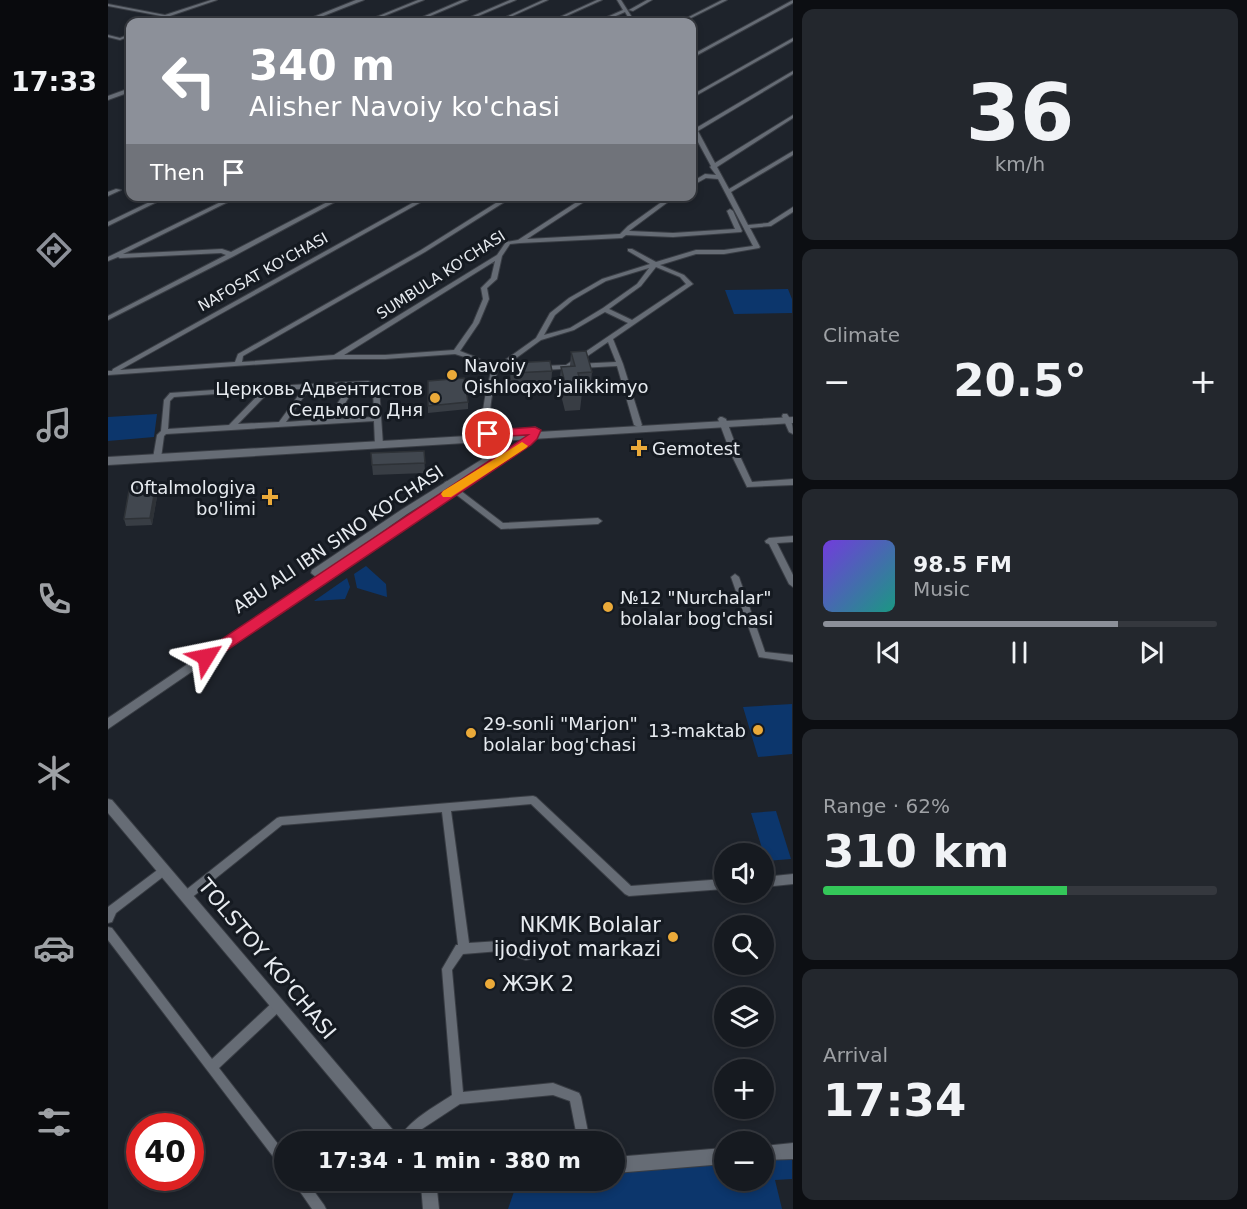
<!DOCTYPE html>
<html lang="en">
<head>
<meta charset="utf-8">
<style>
	:root { --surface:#161a20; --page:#23272d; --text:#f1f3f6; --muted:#9ea1a5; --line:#35383e; --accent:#8c9099 }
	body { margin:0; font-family:"DejaVu Sans",sans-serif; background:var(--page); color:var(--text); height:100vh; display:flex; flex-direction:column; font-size:22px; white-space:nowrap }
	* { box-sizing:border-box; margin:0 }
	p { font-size:20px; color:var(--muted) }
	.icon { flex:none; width:33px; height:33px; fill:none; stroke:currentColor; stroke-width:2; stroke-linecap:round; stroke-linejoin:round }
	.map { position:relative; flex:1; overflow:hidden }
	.sheet { display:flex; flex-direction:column; gap:9px; padding:9px; background:#0c0e12; width:454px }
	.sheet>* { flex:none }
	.hud { position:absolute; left:18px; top:18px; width:570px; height:183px; border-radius:12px; box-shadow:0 3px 9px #0003,0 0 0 2px var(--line); background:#8c9099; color:#fff; overflow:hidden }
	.fabs { position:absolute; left:606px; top:843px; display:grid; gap:12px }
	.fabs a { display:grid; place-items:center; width:60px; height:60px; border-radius:50%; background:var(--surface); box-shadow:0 3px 9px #0003,0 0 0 2px var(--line); font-size:30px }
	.speed { position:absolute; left:18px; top:1113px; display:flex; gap:12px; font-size:30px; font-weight:700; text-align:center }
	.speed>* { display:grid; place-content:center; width:78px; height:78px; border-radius:50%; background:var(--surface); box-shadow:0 3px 9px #0003,0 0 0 2px var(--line); line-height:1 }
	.speed .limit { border:9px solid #d22; background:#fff; color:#111 }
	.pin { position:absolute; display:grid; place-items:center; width:51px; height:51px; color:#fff; margin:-26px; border:3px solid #fff; border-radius:50%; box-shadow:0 2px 6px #0007 }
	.me { position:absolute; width:66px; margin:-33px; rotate:55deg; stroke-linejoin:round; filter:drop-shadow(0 0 4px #0008) }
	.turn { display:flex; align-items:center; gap:21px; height:126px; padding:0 24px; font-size:27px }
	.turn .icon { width:78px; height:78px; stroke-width:2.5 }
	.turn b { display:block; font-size:42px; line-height:51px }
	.then { display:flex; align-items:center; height:57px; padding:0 24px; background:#0003; gap:12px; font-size:22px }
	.big { font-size:45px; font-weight:700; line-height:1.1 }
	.sheet .widget { flex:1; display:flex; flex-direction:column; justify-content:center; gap:9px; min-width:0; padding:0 21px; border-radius:12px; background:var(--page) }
	.sheet .dial { align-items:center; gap:0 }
	.dial b { font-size:78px; line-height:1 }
	.song { display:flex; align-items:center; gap:18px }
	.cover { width:72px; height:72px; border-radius:9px; background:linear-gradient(135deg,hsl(260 70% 55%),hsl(170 70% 35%)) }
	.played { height:6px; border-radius:3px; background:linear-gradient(90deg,var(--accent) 75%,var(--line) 75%) }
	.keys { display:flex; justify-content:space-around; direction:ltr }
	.heat { display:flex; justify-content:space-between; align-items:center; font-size:33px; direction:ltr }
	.charge { height:9px; border-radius:4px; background:linear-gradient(90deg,#34c759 62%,var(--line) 0) }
	.trip { position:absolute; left:166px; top:1131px; width:351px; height:60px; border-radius:30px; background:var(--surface); box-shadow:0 3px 9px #0003,0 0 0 2px var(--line); font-weight:700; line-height:60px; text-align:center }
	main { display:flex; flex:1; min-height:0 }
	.tab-bar { display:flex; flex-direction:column; width:108px; justify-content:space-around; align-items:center; background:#090a0d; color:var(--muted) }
	.tab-bar .icon { width:42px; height:42px }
	.tab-bar .current { color:var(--accent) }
	.tab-bar b { font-size:27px; color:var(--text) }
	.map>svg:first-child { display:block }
	.green { fill:#0c366c }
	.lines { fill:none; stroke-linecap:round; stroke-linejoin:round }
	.minor-casing { stroke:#393d44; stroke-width:2 }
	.tertiary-casing { stroke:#393d44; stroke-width:2 }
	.secondary-casing { stroke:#393d44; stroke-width:2 }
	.minor { fill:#666c75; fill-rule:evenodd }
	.tertiary { fill:#666c75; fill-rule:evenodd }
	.secondary { fill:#666c75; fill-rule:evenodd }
	.wall { fill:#383d44 }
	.shaded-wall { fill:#2e3237 }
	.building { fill:#41474f; stroke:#2e3237; stroke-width:1.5 }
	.route { fill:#e11d48; stroke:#92132f; stroke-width:1.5 }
	.slow { fill:#f59e0b }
	.poi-dot { fill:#ebaa39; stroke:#151a21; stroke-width:2 }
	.labels { text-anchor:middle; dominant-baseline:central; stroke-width:6; stroke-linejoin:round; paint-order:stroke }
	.far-street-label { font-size:15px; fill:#e7ebf0; stroke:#151a21 }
	.poi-label { font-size:18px; fill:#e7ebf0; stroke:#151a21; text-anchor:start }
	.street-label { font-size:18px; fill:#e7ebf0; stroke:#151a21 }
	.near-poi-label { font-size:21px; fill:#e7ebf0; stroke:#151a21; text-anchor:end }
	.near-street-label { font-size:21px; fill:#e7ebf0; stroke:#151a21 }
</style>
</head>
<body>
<main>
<nav class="tab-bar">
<b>17:33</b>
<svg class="icon current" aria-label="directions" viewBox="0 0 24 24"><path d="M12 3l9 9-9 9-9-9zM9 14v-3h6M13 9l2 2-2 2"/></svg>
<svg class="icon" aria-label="music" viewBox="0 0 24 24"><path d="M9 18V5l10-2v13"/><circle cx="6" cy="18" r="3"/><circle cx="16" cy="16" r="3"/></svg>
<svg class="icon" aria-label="phone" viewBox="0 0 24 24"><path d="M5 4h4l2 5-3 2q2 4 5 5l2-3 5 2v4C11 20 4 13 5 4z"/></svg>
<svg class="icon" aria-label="climate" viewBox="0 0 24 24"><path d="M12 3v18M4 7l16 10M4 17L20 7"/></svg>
<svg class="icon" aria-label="car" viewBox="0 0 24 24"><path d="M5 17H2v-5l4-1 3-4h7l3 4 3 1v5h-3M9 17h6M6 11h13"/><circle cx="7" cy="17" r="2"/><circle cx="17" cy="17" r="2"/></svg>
<svg class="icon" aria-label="filters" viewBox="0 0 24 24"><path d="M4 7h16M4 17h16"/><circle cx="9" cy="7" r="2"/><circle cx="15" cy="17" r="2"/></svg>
</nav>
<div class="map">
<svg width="685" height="1209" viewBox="0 0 685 1209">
	<rect width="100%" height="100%" fill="#1e232b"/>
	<path class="green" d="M680 289 684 299V313L626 314 617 290Z
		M49 414 46 437 0 441V417Z
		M258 566 278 584 279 597 249 588 246 574Z
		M239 578 242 587 237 599 206 601Z
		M684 704V754L650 757 635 707Z
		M668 811 683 859 658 861 643 813Z
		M684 1155V1179L667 1180 674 1209H400L409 1183 436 1180H507V1173L616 1162V1180H656V1158Z"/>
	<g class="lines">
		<g class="minor-casing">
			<path id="minor" d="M103 0H109L59 17 47 22H43L53 16 0 6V4L57 15Z
				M310 0H316L261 22H256Z
				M354 0H360L308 22H303Z
				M402 0H408L356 22H351Z
				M435 0H440L391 22H387Z
				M489 0H494L445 22H441Z
				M509 0H513L527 22H523L517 12 494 22H490V21L515 10Z
				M539 0H544L525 11 521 10Z
				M614 0H619L575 22H571Z
				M685 0V3L584 58V55Z
				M207 17 222 22H217L207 19Z
				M22 34V36L12 40 0 37V35L12 38Z
				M685 38V41L584 98V95Z
				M685 71V74L590 131 607 163 685 115V118L609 167 621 189 685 151V155L623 192 640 225 660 223 685 207V212L663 226 642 228 652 247 651 248 616 254H588L552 265 576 275 585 284 505 339 515 364 534 425 532 427H530L526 425 509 366 435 370 432 368 435 366 458 365 520 323 497 312 466 330 433 340 389 372C384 395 378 416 386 439L382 441C367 430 379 388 383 372L366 360 347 354 277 359H228L0 375V371H4L5 369 317 196H324L12 370 127 362 130 354 313 250 399 196H406L317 252 135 356 134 362 226 355 389 255 398 242 410 240 478 196H485L419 239 512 234 520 226 562 196H568L521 231 565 233 627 229 619 211 622 209 625 211 634 231 633 232 565 237 518 235 514 238 412 243 402 244 394 256 389 279 379 288 381 299 371 323 352 351 370 358 386 368 428 338 442 313 461 298 494 279 542 264 520 251V249H524L548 262 588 250H616L645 246 610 179 598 178 589 183 584 182V179L587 180 597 174 608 175 602 167 603 166 584 131V124H586L588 128ZM387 261 383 278 373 288 375 299 365 323 346 350 277 355H236ZM548 267 572 277 578 284 524 320 501 309 533 286ZM541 268 529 284 495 308 462 328 436 335 447 315 465 300 498 281ZM500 342 508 362 468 364Z
				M8 189 13 190 0 196V192Z
				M54 196H61L0 226V222Z
				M125 196H132L15 254 114 249 123 252 231 196H238L126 256 0 320V316L118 255 113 253 12 258 10 257 0 261V257Z
				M260 381 271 387 275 445 274 447H268L267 445 266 421 58 434 56 436 53 458 49 460 45 458 49 435 53 431 56 400 62 393 135 388 138 390 135 392 66 397 62 401 60 429 121 425 156 389 164 386ZM259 385 265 388 266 417 227 419 248 386ZM241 386 219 419 178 422 202 388ZM195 389 171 422 130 424 160 393 165 390Z
				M675 414H679C684 421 685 426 685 434L681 432 674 416Z
				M612 417H614L618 419 631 454 644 482 685 479V485L639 487 623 454 610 419Z
				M340 481 395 523 490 518 494 521 490 524 393 529 337 486 336 484 337 482Z
				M685 536V542L669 543 685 575V587L681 584 661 544 658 543 657 541 661 538Z
				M627 574 631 577 657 652 685 655V662L651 657 623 577Z
				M425 796 428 797 523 886 616 879V889L521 896 517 894 423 804 343 811 361 943 392 941 422 951 423 955 422 959 418 960 392 951 355 954 344 970 355 1092 445 1083 471 1093 473 1097 482 1142H470L462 1101 445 1095 352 1104 314 1129 303 1142H289C300 1120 325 1108 344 1095L334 969 348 945H350L334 812 174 825 82 899 78 901 74 899 73 896 74 893 169 818 172 817Z
				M56 865 60 867 61 870 60 873 8 913 4 922 0 923V907Z
				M685 874V884L656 887V877Z
				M0 927 4 928 104 1059 166 1001 170 1000 174 1001 175 1005 174 1009 111 1068 177 1153V1169L173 1167 0 940Z
				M184 1180H198L216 1205 218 1209H204Z"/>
		</g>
		<g class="tertiary-casing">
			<path id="tertiary" d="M248 0H256L200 22H193Z
				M22 88V92L0 100V96Z
				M427 427 432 430 430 436 422 445 180 606 0 729V718L208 577 203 573 204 570 293 510 392 448H398L400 450 398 452 299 514 241 555 416 441 424 428Z
				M0 799 4 800 291 1137 293 1142H276L0 813Z
				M685 1143V1159L656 1160V1146Z
				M616 1148V1164L507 1173V1157Z
				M311 1180H357L354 1185 329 1190 331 1209H315L313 1185Z"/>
		</g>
		<g class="secondary-casing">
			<path id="secondary" d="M685 417V423L0 465V457Z"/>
		</g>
		<use href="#minor" class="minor"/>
		<use href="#tertiary" class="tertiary"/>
		<use href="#secondary" class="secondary"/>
	</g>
	<path class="wall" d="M463 352 484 372 482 392 474 393 472 410 457 411 451 387 453 367 462 366Z
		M403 363 444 371 443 391 404 393 402 383Z
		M320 381 360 402V409L320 413Z
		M316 451 317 473 265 475 264 465Z
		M50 491 44 525 18 526 16 519Z"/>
	<path class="shaded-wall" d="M48 484 50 491 44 525 42 518Z"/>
	<path class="building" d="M478 351 484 372 470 373 475 390 459 391 453 367 467 366 463 352Z
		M442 361 444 371 405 373 403 363Z
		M356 378 360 402 320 406V381Z
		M316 451 317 463 264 465 263 453Z
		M48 484 42 518 16 519 22 485Z"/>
	<path class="route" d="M427 427 433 430 429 439 423 445 103 661H93L91 657 93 653 420 435 380 437 375 436V431Z"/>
	<path class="slow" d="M414 442 420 446 418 448 343 497H335L333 494 335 491Z"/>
	<g class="poi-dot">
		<circle cx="344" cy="375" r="6"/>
		<circle cx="327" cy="398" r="6"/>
		<path d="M528 439h6v6h6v6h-6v6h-6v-6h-6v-6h6z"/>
		<path d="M159 488h6v6h6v6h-6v6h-6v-6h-6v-6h6z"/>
		<circle cx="500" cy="607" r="6"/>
		<circle cx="650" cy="730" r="6"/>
		<circle cx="363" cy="733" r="6"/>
		<circle cx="565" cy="937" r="6"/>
		<circle cx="382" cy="984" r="6"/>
	</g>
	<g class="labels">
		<g class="far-street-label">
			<text transform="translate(155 272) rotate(-29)">NAFOSAT KO'CHASI</text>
			<text transform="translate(333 275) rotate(-33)">SUMBULA KO'CHASI</text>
		</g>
		<g class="poi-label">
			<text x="356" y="365">Navoiy<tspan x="356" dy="21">Qishloqxo'jalikkimyo</tspan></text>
			<text x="315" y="388" text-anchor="end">Церковь Адвентистов<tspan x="315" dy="21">Седьмого Дня</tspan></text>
			<text x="544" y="448">Gemotest</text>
			<text x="148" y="487" text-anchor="end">Oftalmologiya<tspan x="148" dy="21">bo'limi</tspan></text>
			<text x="512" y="597">№12 "Nurchalar"<tspan x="512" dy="21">bolalar bog'chasi</tspan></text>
			<text x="375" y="723">29-sonli "Marjon"<tspan x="375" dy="21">bolalar bog'chasi</tspan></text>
			<text x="638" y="730" text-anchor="end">13-maktab</text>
		</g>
		<g class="street-label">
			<text transform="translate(230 539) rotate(-34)">ABU ALI IBN SINO KO'CHASI</text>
		</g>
		<g class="near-poi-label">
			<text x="553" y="925">NKMK Bolalar<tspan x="553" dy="24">ijodiyot markazi</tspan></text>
			<text x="394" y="984" text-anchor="start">ЖЭК 2</text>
		</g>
		<g class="near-street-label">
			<text transform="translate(159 959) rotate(50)">TOLSTOY KO'CHASI</text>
		</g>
	</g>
</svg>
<div class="fabs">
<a><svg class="icon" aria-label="sound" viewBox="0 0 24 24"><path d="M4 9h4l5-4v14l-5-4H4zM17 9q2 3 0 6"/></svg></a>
<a><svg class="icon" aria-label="search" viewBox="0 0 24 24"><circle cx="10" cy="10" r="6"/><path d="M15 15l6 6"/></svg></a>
<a><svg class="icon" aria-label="layers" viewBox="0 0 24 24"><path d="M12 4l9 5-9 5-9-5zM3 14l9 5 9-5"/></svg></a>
<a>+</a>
<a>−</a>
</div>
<div class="speed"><div class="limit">40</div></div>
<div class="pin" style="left:380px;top:434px;background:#d93025"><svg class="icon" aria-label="arrive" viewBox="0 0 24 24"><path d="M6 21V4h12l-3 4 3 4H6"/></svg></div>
<svg class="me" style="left:98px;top:657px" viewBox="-20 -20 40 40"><path d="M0-17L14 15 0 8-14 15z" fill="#e11d48" stroke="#fff" stroke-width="4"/></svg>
<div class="trip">17:34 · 1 min · 380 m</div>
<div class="hud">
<div class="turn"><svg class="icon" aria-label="left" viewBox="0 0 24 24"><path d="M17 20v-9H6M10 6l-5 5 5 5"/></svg><div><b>340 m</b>Alisher Navoiy ko'chasi</div></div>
<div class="then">Then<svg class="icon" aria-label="arrive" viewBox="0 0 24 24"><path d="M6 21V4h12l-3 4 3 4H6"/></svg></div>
</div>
</div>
<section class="sheet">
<div class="widget dial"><b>36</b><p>km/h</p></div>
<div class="widget"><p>Climate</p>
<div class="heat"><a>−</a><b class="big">20.5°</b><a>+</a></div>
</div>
<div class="widget">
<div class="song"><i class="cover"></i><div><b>98.5 FM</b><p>Music</p></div></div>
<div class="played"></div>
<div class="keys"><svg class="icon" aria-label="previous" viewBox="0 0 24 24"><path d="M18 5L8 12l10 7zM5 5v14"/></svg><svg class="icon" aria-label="pause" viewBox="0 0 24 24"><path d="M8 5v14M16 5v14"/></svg><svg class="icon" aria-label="next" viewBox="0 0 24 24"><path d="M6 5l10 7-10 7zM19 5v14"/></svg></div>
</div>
<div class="widget"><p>Range · 62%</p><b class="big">310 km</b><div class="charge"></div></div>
<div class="widget"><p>Arrival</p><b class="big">17:34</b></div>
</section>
</main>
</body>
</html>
